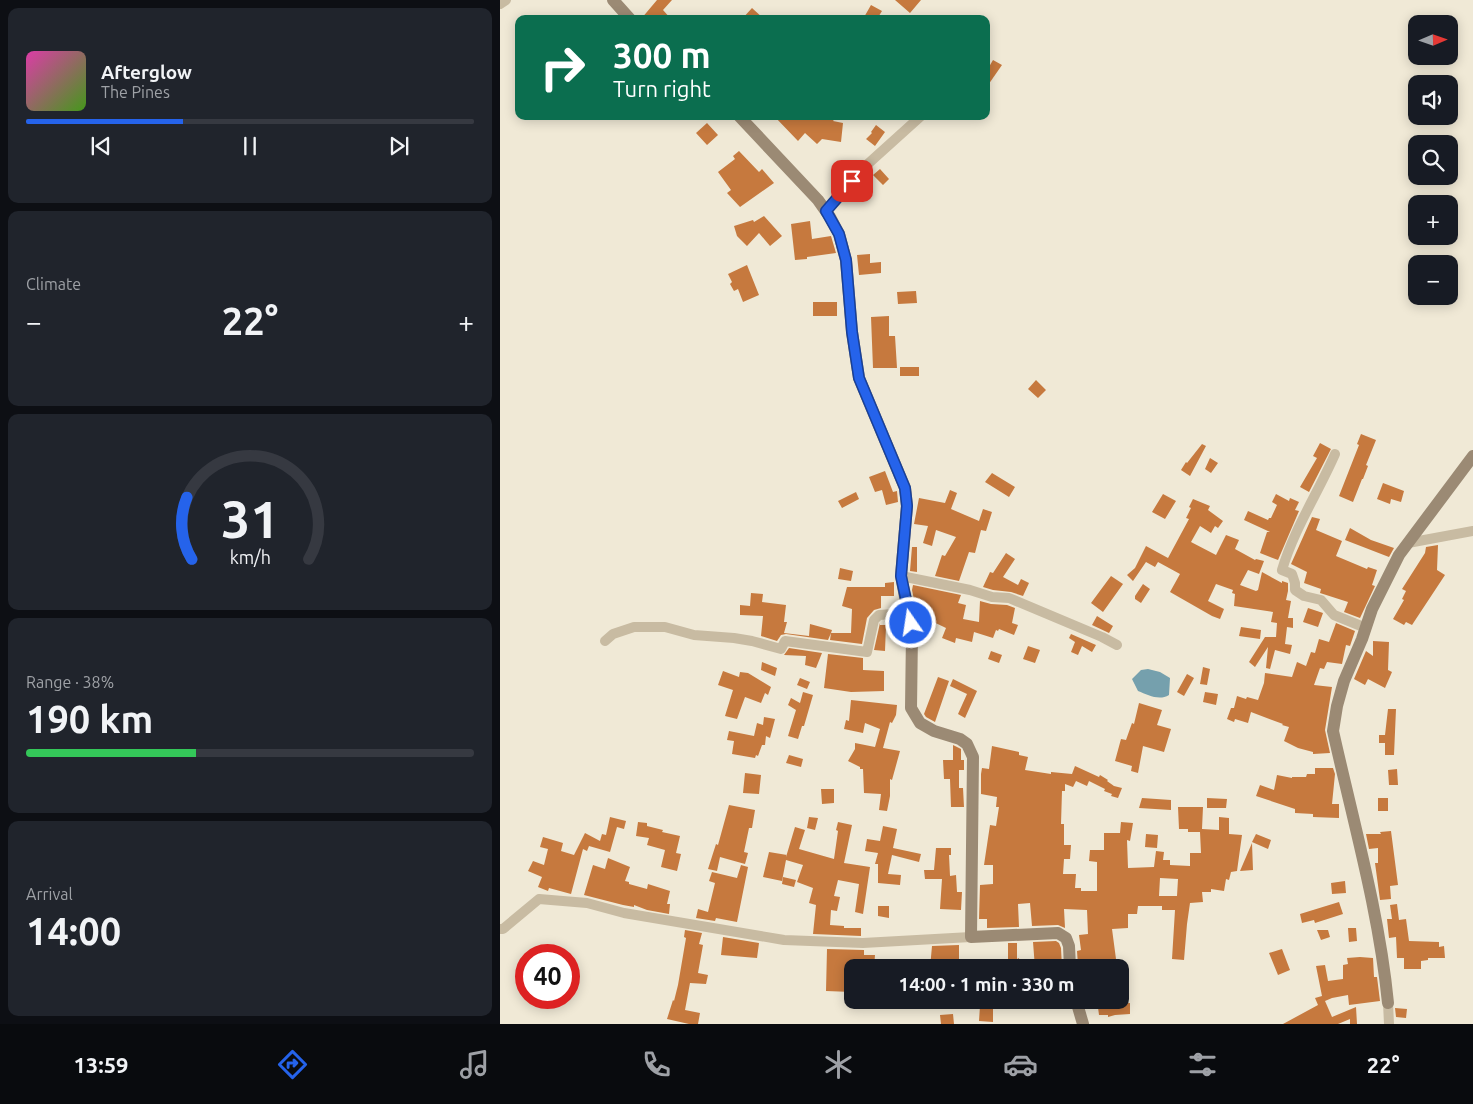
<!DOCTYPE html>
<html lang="en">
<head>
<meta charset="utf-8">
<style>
	:root { --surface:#171b24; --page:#20242c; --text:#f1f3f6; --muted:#9ea1a6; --line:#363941; --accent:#2563eb }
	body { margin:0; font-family:Ubuntu,sans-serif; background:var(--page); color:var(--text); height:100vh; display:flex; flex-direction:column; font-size:19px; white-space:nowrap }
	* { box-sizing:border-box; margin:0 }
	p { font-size:16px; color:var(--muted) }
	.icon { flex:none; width:28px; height:28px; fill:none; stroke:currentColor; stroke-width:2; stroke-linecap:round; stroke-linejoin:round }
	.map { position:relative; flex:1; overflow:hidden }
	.details { display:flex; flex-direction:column; gap:8px; padding:8px; background:#0d0f14; width:500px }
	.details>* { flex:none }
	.guide { position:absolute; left:15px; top:15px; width:475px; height:105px; border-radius:10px; box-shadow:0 2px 12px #0003; background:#0b6e4f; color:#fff; overflow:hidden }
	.needle { width:32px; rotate:88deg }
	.controls { position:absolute; left:908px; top:15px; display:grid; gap:10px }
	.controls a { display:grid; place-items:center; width:50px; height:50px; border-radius:10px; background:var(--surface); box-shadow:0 2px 12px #0003; font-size:25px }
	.speed { position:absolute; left:15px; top:944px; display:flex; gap:10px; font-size:25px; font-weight:700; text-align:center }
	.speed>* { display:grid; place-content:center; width:65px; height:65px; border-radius:50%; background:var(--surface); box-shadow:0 2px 12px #0003; line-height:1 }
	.speed .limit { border:8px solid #d22; background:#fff; color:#111 }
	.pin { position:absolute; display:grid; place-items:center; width:42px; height:42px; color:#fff; margin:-21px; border-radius:10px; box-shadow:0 2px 8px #0006 }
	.me { position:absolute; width:55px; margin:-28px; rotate:347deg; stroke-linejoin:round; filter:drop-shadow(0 0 4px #0008) }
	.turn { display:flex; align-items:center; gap:18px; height:105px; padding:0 15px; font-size:22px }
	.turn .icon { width:65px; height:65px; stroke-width:2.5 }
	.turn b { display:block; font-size:35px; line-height:42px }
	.big { font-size:38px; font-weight:700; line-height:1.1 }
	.details .card { flex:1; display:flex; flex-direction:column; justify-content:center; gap:8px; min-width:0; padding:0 18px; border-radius:10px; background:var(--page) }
	.details .dial { align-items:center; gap:0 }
	.dial svg { height:130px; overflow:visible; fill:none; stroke:var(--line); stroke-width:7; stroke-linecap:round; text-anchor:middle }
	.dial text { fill:var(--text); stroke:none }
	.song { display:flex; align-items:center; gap:15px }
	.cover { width:60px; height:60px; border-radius:8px; background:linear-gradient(135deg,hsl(320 70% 55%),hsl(100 70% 35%)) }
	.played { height:5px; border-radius:2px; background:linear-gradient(90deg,var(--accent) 35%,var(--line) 35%) }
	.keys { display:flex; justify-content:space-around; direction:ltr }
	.heat { display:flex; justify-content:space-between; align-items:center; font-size:28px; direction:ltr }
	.charge { height:8px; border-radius:4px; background:linear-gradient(90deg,#34c759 38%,var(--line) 0) }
	.trip { position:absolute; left:344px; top:959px; width:285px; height:50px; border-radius:10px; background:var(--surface); box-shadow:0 2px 12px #0003; font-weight:700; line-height:50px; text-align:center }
	.tab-bar { display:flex; height:80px; justify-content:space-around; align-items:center; background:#090b0e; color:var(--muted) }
	.tab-bar .icon { width:35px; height:35px }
	.tab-bar .active { color:var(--accent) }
	.tab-bar b { font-size:22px; color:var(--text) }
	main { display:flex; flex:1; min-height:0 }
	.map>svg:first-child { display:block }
	.water { fill:#75a0ad }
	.building { fill:#c6793e; fill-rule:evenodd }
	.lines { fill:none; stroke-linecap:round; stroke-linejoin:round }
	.street { stroke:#c8bba2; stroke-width:10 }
	.secondary { stroke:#9b8a74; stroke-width:12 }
	.route-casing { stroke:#184099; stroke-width:12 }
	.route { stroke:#2563eb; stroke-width:9 }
</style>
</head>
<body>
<main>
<section class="details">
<div class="card">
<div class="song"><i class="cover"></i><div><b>Afterglow</b><p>The Pines</p></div></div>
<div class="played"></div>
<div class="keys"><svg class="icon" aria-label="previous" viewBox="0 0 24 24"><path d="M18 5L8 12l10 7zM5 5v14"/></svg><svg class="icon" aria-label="pause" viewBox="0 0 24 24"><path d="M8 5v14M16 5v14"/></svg><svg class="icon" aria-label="next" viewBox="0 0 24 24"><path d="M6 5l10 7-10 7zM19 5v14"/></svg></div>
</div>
<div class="card"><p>Climate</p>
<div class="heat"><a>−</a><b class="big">22°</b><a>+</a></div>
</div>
<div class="card dial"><svg viewBox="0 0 100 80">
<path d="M14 69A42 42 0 1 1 86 69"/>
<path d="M14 69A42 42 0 0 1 11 31" stroke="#2563eb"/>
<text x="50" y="56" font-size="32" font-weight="700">31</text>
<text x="50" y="72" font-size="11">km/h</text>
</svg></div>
<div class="card"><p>Range · 38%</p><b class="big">190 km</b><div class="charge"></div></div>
<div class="card"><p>Arrival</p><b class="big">14:00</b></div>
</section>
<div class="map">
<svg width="973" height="1024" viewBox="0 0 973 1024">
	<rect width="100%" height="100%" fill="#f0e9d6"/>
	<path class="water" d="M648 669 660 672 670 678 669 695C659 701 648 695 638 691L632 679 641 670Z"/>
	<path class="building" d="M157 0H172L163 10 171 19H141Z
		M395 0H421L410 13Z
		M371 5 382 11 377 19H363Z
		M252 8 264 19H242Z
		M493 60 502 65 486 88V72Z
		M274 116H337L333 121 343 123 341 142 322 139 317 144 305 133 298 141Z
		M207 123 218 135 207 145 196 133Z
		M376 125 385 132 375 146 366 139 372 133 371 132Z
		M239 151 259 172 262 169 274 183 240 207 227 193 231 190 218 172 235 159 233 156Z
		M380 169 389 179 383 185 373 175Z
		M264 216 282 236 270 246 259 233 247 246 237 236 234 226 253 220 254 222Z
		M310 221 312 239 331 236 336 253 307 257V259L295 260 291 224Z
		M370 254V263L381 262V273L359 275 357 255Z
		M247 265 259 295 243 302 238 289 234 291 230 284 232 282 228 274Z
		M416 291 417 303 398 304 397 292Z
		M313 302H337V316H313Z
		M389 316V336H395L397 368H373L371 317Z
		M400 367H419V376H400Z
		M536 380 546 390 538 398 528 389Z
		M861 434 876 440 866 465 868 466 863 479H862L853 502 839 496 859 445 857 444Z
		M820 443 831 449 809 492 800 487 817 458 813 456Z
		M702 444 706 446 690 476 681 470 686 462 687 463Z
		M710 458 718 463 711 473 705 469Z
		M385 471 393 492 397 491 398 502 386 505 382 490 375 492 369 477Z
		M492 473 515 487 509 497 485 482Z
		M883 483 904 491 901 502 891 499 890 504 877 499Z
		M450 490 457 493 451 509 479 521 483 509 492 512 486 531 481 530 475 553 469 552 459 581 435 576 442 555 445 556 456 537 436 530 432 546 423 543 428 526 414 524 419 498 445 503Z
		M356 492 359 499 342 508 338 501Z
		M663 494 676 501 665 519 652 512Z
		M776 494 789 501 790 498 799 502 795 510 799 511 778 560 760 553 767 532H770L744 520 748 511 768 520 769 518H771L777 505 772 502Z
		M693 499 710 506 708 510 723 521 718 528 715 526 711 533 700 526 691 542 716 555 726 535 739 540 735 549 755 560 756 559 764 561 759 574 748 570 740 585 756 591 758 590 762 572 782 583V581L788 583V591L786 600 791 601 788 618H793V628L787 627 785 644 792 645 790 654 775 650 770 669 766 668 768 647 755 667 749 662 765 637H776L777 623 771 622 773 612 734 606 735 594 732 593 733 590 716 584 708 601 724 609 720 619 712 616 670 592 680 574 658 562 655 567 646 562 633 581 627 575 635 568 646 546 668 558 689 519 686 518 691 508 689 507Z
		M812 517 820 519 816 530 842 541 836 556 867 569 868 567 877 570 872 585 875 586 860 618 844 612 848 602 820 593 821 589 804 583 807 572 791 564Z
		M850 528 871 540 894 548 889 557 845 540Z
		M938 545 937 570 945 575 912 625 906 622 904 625 893 619 904 600 902 599 906 591 902 589 925 553 926 547Z
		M412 547H417V572L410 571Z
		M506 553 515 559 503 577 518 585 521 579 529 583 523 596 511 592 493 590 483 587 490 572 493 573Z
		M340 568 353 571 351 581 338 579Z
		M611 576 623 584 603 612 591 603Z
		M394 582V596H381V608L374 610 367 618 362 644 330 640 331 633 328 640 286 634 281 635 277 641 261 636 263 616 240 615V605L250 606 251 593 263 594 262 602 286 605 284 622H287L284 633 309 636 310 624 332 630 331 633H351L352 609 342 606 347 587H385V583Z
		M643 584 650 589 641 603 635 599V596Z
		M413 585 461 595 458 603 466 605 463 619 479 622 480 601 491 604 507 605 515 608 512 623 518 625 514 635 499 629 498 631 496 630 493 638 474 632 472 642 456 638 455 643 442 638 446 628 417 614 412 590Z
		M808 608 823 613 818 627 803 622Z
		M597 616 613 626 609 633 592 625Z
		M380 623V625H386L385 651 374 650Z
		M836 623 855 631 850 646 846 645 842 664 827 662 824 669 820 668 814 685 832 687 825 730 830 753 813 754V752L798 748 784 741 789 727 782 725 783 724 751 712 748 723 735 719 734 722 727 719 731 708H734L737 696 746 699 747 697 758 700 764 683 765 673 792 677 797 662 806 666 811 652 815 653 819 639 829 642Z
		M741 627 761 630 760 639 739 636Z
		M571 634 596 645 592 652 582 646 578 655 571 652 575 642 569 638Z
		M873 641 889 642 888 670 892 672 885 688 868 679 865 685 854 679 866 651 873 656Z
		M528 646 540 650 535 663 523 659Z
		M289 648 322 653 316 668 305 665 306 656 284 655Z
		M491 651 502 655 499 663 488 659Z
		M328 654 363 658V670L384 671V691L351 692 324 688Z
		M262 662 277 668 275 676 261 670Z
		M703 667 710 669 707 685 700 684Z
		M223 671 239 677 240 672 248 673 271 687 268 695 265 693 261 703 245 697 237 719 225 716 233 690 218 685Z
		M687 674 694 678 684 696 677 692Z
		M438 677 449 681 435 722 426 717 424 714Z
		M300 678 310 682 307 689 297 685Z
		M453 679 477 691 465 718 458 714 467 694 450 686Z
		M303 692 313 695 304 726H302L298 739 288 736 296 710 288 705 291 698 300 703Z
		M705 692 718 694 716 705 703 702Z
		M351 700 397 705 396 715 392 723 390 722 383 748 400 751 392 780 390 779V796L387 811 379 810 381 794 364 793 363 769H360V767L348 761 355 749V743L375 747 380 729 365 723 363 733 344 729 346 720 349 721Z
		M639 703 662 710 657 725 671 729 664 752 643 746 638 773 631 771 632 766 615 761 621 739 626 740 632 723 634 724Z
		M888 709H896L894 755H885V743H879V735H885Z
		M264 717 275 719 270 738 266 736 265 745H262L258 756 256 755 255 758 232 754 234 741 227 740 229 731 254 736 257 723 263 725Z
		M453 745 461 749V760H464V770H459V788H463L464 807H451L450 779H444L443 760H453Z
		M492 746 519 752V755L528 757 525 770 551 774V772L572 774 575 766 599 777 600 775 608 780 607 781 614 786 622 788 618 798 611 796 612 794 604 791 605 789 589 781 587 786 576 781 573 787 565 784V791H562L561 824H564V845H571L570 859H564L563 874H576L575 888H581V891H597V862L589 861 590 850H604V833H620L621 822 633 823 630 841 627 840 628 868 654 867 656 851 664 852 663 860H670V865L690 866V853H701L700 832H688V829H679L678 807H703L702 829 719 830V817L729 818V834L742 835 737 871 731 872 729 880 726 879 724 891 711 889V892H702L703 902 690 903 687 924 684 960 672 959 675 910H662V906H638L637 914H628V928L612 929 616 959 596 962 597 968H585L584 964 578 965 577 951 581 950 579 935 588 934 587 910 564 909 565 928 558 925 532 926 530 903 518 904 519 927 487 928V919H479L480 885 493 884V865H484L490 825 496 826 499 807H496L497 797 481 794V774L482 768 489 769ZM660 878 678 879 677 896H659Z
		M289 755 303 759 301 767 286 763Z
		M815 768H833L835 774 832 804H839V818L813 817V814L795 813V809L756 796 760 785 774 790 777 775 792 778V777H806L807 774H815Z
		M897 769 898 785H889L888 770Z
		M245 773 261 775 259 794 243 793Z
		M321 789H334V803L322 804Z
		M642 798 671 800V810L639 808Z
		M707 798 727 799 726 808H707Z
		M878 798H888V811H878Z
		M229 805 255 810 252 828H249L244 852 248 853 245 864 220 857 217 871 208 869 216 844 218 845Z
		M110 817 126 821 124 829 117 827 110 852 89 846 87 851 83 849 71 894 49 888 48 891 38 887 42 877 28 871 33 861 44 865 48 849 40 847 43 837 63 843 61 851 74 855 85 833 100 841 102 834 106 835Z
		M309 817 318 818 315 830 307 828Z
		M138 822 147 823V826L163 830 162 832 180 836 176 853 181 854 177 871 161 867 165 850 147 845 149 838 136 836Z
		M338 822 352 825 344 863 370 867 363 914 355 912 359 884 338 880 334 896 340 897 337 911 331 910 330 925 344 926V928H361V936L313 934 316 905 309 903 313 888 297 882 303 865 286 860 282 881 263 877 269 852 287 855 286 857 295 827 305 830 299 849 334 859 338 831 336 830Z
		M383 826 397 829 393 848 421 854 419 862 392 855 388 874 401 875 400 885 378 883V864H375L378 853 365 851 367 839 380 841Z
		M891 831 898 885 890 886 891 899 880 900 875 863H878V848L869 849 866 834H881L880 832Z
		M646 834 658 835 657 848 645 847Z
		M756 834 771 840 768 849 752 842Z
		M752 843 753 870 740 871Z
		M436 848H451V855H449L450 876 456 875 457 892H462L461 910 440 909 442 879H425L424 870H434Z
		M108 858 130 867 125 881 129 882V884L147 889 148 884 170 891 167 904H170L169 914 147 910 134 905V907L123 905 84 895 93 865 105 869Z
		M241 865 248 867 237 922 216 918 215 921 196 918 198 909 208 912 215 883 209 881 212 872 237 878Z
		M283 877 296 880 294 887 282 884Z
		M845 881 846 893 832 894 831 883Z
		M839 902 843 914 815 923 814 920 802 923 800 914Z
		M897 904 899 920 906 919 909 941 939 942V947L944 946 945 958H928V960L921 961V969H904V958H897L896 937 889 938 887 919H892L890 905Z
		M378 906H389V918L378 916Z
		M848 928H856L857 941 849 942Z
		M185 930 202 933 199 944 203 945 198 973 208 975 206 984 190 983 185 1010 200 1013 198 1024H189L167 1019 173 1000 174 1001 178 985 186 938 184 937Z
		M817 930H828L830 937 821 940Z
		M223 937 259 943 257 958 221 955Z
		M556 941 559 943 561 948 562 968H535L533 942Z
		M508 943H517V959L519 958 520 968H508Z
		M459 945V961L445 962V968H430L432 946Z
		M327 949 364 950V955H375L374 968H352V992L326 991Z
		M782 949 790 970 778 975 769 953Z
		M860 957 873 958 874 977H877L880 1001 849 1005 848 995 832 998 825 1001 832 1017 856 1007 857 1024H850V1019L838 1024H783L818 1005 815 998 822 996 816 966 825 965 828 981 843 979V965L848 964 847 958Z
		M597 1000H612V1004L630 1003V1014L615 1015 608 1017V1015H599Z
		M480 1006H493V1022L479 1021Z
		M895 1008 907 1009 906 1018 896 1017Z
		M453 1014 454 1024H441L440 1015Z"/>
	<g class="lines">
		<path class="street" d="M0 4 6 0
			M326 211 360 171 421 116
			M835 454C818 493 794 529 782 570L792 574 795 583V590L804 596 821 600 834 615 866 628
			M908 543 973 531
			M401 576 470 590 492 597 509 598 602 637 617 645
			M105 641 113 634 134 627H165L194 635 234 638 252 641 281 649 285 641 367 652 374 620 379 615 409 613
			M0 929H3L39 899 87 903 124 913 284 940 363 943 471 937
			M888 1003 889 1024"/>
		<path class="secondary" d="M113 0 130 19
			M239 116 318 200 330 217 339 234 346 260 352 332 359 378 405 488 407 506 401 576 412 633 411 708 420 723 434 731 460 739 467 744 473 757 471 937 558 933 566 938 569 946 570 968
			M576 1000 583 1024
			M888 1003C879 911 853 821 833 731L837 706 844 681 862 639 872 609 899 555 973 456"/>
	</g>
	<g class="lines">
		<g class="route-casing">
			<path id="route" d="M352 181 326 211 339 234 346 260 352 332 359 378 405 488 407 506 401 576 411 623"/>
		</g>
		<use href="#route" class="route"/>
	</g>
</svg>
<div class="controls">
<a><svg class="needle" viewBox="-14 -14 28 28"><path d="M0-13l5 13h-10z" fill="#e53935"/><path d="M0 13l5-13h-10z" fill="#9ea1a6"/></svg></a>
<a><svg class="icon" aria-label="sound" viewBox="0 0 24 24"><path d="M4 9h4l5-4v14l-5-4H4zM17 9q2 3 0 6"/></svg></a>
<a><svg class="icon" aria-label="search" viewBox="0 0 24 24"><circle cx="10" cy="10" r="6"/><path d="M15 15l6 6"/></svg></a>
<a>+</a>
<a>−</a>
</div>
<div class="speed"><div class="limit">40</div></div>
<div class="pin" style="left:352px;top:181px;background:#d93025"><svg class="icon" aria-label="arrive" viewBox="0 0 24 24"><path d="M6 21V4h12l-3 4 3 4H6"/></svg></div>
<svg class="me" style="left:411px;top:623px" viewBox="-20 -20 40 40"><circle r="17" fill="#2563eb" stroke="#fff" stroke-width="3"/><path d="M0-11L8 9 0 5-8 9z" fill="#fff"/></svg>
<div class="trip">14:00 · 1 min · 330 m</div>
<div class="guide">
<div class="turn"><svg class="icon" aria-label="right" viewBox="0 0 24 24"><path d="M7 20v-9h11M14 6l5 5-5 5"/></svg><div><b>300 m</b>Turn right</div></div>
</div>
</div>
</main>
<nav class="tab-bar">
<b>13:59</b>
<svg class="icon active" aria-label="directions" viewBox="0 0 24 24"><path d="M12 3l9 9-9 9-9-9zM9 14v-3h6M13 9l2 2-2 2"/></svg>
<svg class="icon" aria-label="music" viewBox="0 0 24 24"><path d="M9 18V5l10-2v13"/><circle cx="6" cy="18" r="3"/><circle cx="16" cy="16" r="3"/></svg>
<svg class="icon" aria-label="phone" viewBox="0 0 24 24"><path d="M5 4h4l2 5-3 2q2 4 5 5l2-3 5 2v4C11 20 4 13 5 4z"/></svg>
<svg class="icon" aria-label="climate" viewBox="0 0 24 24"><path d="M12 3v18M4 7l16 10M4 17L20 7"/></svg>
<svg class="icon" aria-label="car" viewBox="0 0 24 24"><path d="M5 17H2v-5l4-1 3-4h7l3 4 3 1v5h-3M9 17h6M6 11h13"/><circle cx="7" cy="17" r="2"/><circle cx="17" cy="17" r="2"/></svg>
<svg class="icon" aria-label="filters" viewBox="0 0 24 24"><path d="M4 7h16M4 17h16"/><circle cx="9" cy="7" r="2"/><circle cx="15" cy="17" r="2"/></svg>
<b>22°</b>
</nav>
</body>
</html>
